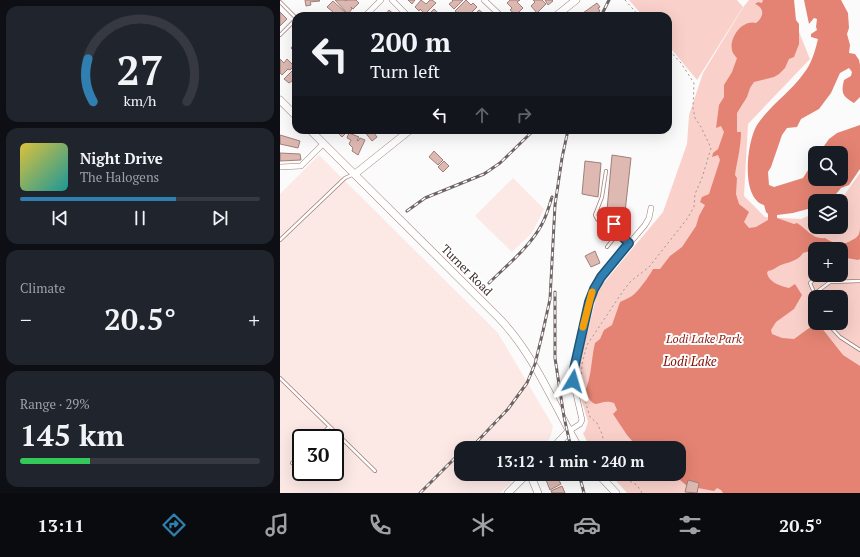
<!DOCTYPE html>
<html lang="en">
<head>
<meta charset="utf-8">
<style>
	:root { --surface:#171b24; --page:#20242c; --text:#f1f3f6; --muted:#9ea1a6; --line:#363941; --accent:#307fb1 }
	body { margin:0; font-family:"PT Serif",serif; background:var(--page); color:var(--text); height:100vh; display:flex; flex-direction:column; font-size:15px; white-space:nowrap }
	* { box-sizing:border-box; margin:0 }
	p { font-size:13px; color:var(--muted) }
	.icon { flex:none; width:22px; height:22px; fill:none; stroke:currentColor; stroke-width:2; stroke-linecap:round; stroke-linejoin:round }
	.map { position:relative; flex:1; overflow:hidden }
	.drawer { display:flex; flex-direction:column; gap:6px; padding:6px; background:#0d0f14; width:280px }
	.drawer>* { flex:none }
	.hud { position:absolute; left:12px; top:12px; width:380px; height:122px; border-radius:12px; box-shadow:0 4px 16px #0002; background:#171b24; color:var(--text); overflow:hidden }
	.tools { position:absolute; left:528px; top:146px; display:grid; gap:8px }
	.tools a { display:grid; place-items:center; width:40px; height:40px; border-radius:8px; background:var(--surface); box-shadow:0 4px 16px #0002; font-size:20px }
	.speed { position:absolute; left:12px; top:429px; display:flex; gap:8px; font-size:20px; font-weight:700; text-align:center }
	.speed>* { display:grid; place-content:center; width:52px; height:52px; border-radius:50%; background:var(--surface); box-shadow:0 4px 16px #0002; line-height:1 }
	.speed .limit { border:2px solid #111; border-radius:6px; background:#fff; color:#111 }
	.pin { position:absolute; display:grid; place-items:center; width:34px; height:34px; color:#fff; margin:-17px; border-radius:8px; box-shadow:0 2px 6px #0006 }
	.me { position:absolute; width:44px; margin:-22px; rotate:7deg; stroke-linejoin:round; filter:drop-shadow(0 0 3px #0008) }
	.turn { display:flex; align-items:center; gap:14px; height:84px; padding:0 12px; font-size:18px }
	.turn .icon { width:52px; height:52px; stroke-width:2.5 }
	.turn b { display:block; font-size:28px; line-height:34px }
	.lanes { display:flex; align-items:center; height:38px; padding:0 12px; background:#0003; justify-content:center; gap:20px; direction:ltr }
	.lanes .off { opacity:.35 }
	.big { font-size:30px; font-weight:700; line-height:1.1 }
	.drawer .widget { flex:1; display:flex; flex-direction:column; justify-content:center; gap:6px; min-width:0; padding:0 14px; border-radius:12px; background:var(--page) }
	.drawer .dial { align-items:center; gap:0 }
	.dial svg { height:104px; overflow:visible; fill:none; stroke:var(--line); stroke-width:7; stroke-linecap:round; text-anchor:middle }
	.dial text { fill:var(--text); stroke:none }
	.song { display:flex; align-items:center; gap:12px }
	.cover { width:48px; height:48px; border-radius:6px; background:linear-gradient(135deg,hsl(50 70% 55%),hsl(180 70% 35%)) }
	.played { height:4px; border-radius:2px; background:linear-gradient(90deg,var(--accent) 65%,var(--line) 65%) }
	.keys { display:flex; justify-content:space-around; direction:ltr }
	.heat { display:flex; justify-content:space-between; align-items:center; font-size:22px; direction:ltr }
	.charge { height:6px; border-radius:3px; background:linear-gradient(90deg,#34c759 29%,var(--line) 0) }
	.trip { position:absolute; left:174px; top:441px; width:232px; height:40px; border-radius:12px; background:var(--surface); box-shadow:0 4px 16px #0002; font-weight:700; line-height:40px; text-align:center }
	.menu { display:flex; height:64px; justify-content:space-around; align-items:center; background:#090b0e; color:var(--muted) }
	.menu .icon { width:28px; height:28px }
	.menu .on { color:var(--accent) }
	.menu b { font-size:18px; color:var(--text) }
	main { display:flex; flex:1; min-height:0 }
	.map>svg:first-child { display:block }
	.built { fill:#fce9e6; fill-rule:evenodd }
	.green { fill:#fad1ca; fill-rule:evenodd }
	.water { fill:#e48373 }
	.building { fill:#ddb9b2; stroke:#a17f79 }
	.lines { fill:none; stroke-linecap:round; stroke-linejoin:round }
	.lane-casing { stroke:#9f7d76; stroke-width:4 }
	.street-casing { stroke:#9f7d76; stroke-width:6 }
	.secondary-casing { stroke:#9f7d76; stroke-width:8 }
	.path { stroke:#9e9695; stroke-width:1; stroke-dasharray:2 3; stroke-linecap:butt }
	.lane { stroke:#fff; stroke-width:2.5 }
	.street { stroke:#fff; stroke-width:5 }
	.secondary { stroke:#fff; stroke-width:7 }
	.rail-casing { stroke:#6f6463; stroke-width:3 }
	.rail { stroke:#fff; stroke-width:1.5; stroke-dasharray:4.5; stroke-linecap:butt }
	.route-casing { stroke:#1f5373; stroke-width:10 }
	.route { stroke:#307fb1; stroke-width:7 }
	.slow { stroke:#f59e0b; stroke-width:7 }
	.labels { text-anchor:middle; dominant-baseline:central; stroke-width:4; stroke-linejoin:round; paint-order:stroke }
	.street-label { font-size:12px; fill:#3c2d2b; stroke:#fff }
	.park-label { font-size:12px; font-style:italic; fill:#8e1b0f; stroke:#fff }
	.water-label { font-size:13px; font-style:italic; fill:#820b01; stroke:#fff }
</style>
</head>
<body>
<main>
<section class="drawer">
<div class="widget dial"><svg viewBox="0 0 100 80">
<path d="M14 69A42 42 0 1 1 86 69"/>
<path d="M14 69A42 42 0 0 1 10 36" stroke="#307fb1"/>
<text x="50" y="56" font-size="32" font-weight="700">27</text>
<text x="50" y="72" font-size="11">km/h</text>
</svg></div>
<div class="widget">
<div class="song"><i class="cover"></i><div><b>Night Drive</b><p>The Halogens</p></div></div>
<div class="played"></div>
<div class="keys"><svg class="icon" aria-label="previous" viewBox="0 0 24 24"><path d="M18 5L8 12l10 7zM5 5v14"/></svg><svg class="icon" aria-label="pause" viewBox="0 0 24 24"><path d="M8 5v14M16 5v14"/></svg><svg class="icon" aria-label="next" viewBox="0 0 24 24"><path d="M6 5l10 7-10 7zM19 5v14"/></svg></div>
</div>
<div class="widget"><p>Climate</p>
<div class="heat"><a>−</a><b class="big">20.5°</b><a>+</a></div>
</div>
<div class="widget"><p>Range · 29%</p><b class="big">145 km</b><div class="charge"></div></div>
</section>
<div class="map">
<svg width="580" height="493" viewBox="0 0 580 493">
	<rect width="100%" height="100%" fill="#fbfbfb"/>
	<path class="built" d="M39 155 218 333 273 426 271 435 265 448H181V474H239L220 493H0V194ZM21 438H55V472H21Z
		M233 178 264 209 252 233 232 252 195 216Z"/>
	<path class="green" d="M349 0H457L463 7 417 80 388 45V16H363Z
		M469 0H506L530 59 468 124 464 196 485 217 521 219 535 213V227H561L560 201 580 173V493H347L330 474H399V448H310L303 433 305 431 308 422 301 398 297 373 317 294 322 285 383 212 407 144 409 115 423 73 464 6ZM535 249H561V275H535ZM535 297H561V323H535Z"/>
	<path class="water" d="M483 0H514L516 20 519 24V44L514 57 509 59 505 68 499 74 494 77 474 82 470 88 467 97 457 113V132H461C461 147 457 161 455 175L457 178 456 194 459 204 469 212 464 222 469 228 476 227 488 220V214L486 212 484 205C460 198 467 141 477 125 490 105 511 92 524 73 532 63 535 51 538 39L531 37V34L537 30 536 27 537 19 534 18 529 24 524 0H561L568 13 569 28 567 34 570 45 569 53 575 54 579 60 580 65V97L574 103C562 96 561 93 564 80L571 76 572 72 569 68 560 73 551 93 539 109 521 119 517 127 507 128 502 135 491 167 488 172 489 185 494 187 523 178 535 159V179H561V153H539L549 139 557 133 580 125V169L569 185 561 188 551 200 548 201H535V207L513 213 497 215V218L514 224 517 223C527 229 533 240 545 238 553 244 563 246 572 240 575 239 578 236 579 234 580 231 580 227 580 224V259L578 260 561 257V249H543L534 247 530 251 523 253C518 261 509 262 501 265 496 267 494 270 488 271L487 273C489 283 501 286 509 288L515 284 522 295 514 309 496 322 491 330 492 334 502 338 514 339 532 326 541 327 563 355 580 366V493H443L441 490 437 488 434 491 407 486 400 480 391 474H399V448H358L347 435 333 414 337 410 334 403C318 397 316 415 305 391 312 376 311 359 315 343L320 339 324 330 332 325 340 302C344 300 349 298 352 296 358 292 370 275 373 269H380L390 256 402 247 416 226 419 216 425 205 420 202 422 197 429 194 440 160 438 155 432 157 433 153 438 149 444 132 441 126 436 128 439 105 444 97V85L452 72 457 58C455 56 452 52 452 50 449 37 463 19 476 23 484 17 485 8 475 4L478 2 482 3Z"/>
	<path class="building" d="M25 0H39L40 1 30 2 31 5 26 6Z
		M55 0H64L66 1 67 0H76L79 3 73 9 71 7 72 9 68 14Z
		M128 0H135L132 4Z
		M141 0 146 4 150 0H152L156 3 145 14 140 9 139 11 135 7Z
		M172 0H183L174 9 169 4 173 1Z
		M186 0 191 5 193 3 197 7 188 16 184 13 181 16 175 11Z
		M230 0H240L237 2 243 8 236 15 230 10 232 8 227 3Z
		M253 0H262L266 4 257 13 251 6 255 2Z
		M265 0H272L273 1 268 5Z
		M53 1 67 14 65 16H49L53 12 47 7Z
		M317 3 320 7 318 8 320 11 314 16H305L303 13Z
		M154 9 160 15 163 12 167 16H147Z
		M109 10 116 16H101L103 13 105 15Z
		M199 10 203 13 201 15 203 16H193Z
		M0 12 7 19 0 26Z
		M16 42V55L15 54 16 53 11 48Z
		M0 59 4 63 7 59 14 66 10 70 8 69 2 75 0 73Z
		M13 70 16 73V85L12 81 9 83 4 79Z
		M55 130H69L62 137Z
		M85 130H98L94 133 97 137 92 141 84 131Z
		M69 133 79 137 77 140 78 141 80 138 85 140 78 155 72 151 73 148 69 144 71 140 67 138Z
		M0 135 20 141 18 148 0 144Z
		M154 151 163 160 158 165 149 157Z
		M0 153 20 154 21 160 0 161Z
		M332 155 351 158 345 212 338 211V208H335L334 211 327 210Z
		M164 161 169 166 163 172 158 167Z
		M305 161 321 163 318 197 302 194Z
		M315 251 320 263 311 267 305 256Z
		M276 475 281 484 270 490 266 480Z
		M408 480 419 483 417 493 405 492Z
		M282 486 285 493H272L271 491Z"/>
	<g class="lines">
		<g class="lane-casing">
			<path id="lane" d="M0 2 16 18
				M0 35 16 19
				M326 171 322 197 315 215 317 219 335 238
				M326 219 342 229 338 233
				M0 240 65 178 74 174
				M327 247 338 233 349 243
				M541 275 550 282
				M534 294 550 282 580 281
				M536 297 530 283 539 275
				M547 323 560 337 580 350
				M0 378 95 471
				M38 438 49 427
				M12 463 21 455"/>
		</g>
		<g class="street-casing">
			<path id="street" d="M112 0 128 16
				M204 0 221 16
				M85 16 101 0
				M0 167 21 166 44 143
				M289 431 300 424 302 420 293 381V375L309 302 314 289 321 277 365 225 369 218 371 208"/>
		</g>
		<g class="secondary-casing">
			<path id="secondary" d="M276 16 296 0
				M0 100 16 116
				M30 130 218 317C255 355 272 402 299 448
				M75 174 130 130
				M273 448 289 431
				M250 474 258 493
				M318 474 336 493
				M228 493 247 474"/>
		</g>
		<path class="path" d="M345 0 359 16
			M325 448 322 434 317 423 310 417 301 387 302 364 307 345 343 291 351 281 369 267 407 219 414 207 415 194 422 178 431 148 421 127 415 118 413 108 414 83 401 63 388 49
			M337 474 357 485 362 493"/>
		<use href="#lane" class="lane"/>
		<use href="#street" class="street"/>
		<use href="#secondary" class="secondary"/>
		<g class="rail-casing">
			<path id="rail" d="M321 16 329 0
				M127 211 145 198 204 174 220 163 254 130
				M209 283C227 265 250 247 262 224 267 215 269 206 272 197
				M275 292V358L284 417 291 448
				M191 448 228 409 247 383 255 364 263 331 270 299 275 205 282 158 288 130
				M299 474 304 493
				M140 493 181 452"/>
		</g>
		<use href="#rail" class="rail"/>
	</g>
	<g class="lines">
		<g class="route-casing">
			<path id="route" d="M293 381 294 369 309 302 314 289 321 277 349 243 338 233 342 229 334 224"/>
		</g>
		<use href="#route" class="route"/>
		<path class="slow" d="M303 327 312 292"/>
	</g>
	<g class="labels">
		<g class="street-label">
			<text transform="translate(187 270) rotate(45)">Turner Road</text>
		</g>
		<g class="park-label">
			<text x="424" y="338">Lodi Lake Park</text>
		</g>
		<g class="water-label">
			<text x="410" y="361">Lodi Lake</text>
		</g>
	</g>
</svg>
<div class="tools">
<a><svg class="icon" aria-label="search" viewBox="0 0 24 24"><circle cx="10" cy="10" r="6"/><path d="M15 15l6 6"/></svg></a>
<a><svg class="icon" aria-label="layers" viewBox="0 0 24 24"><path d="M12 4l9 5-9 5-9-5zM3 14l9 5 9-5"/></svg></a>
<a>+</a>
<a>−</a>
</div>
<div class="speed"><div class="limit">30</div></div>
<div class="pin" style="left:334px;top:224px;background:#d93025"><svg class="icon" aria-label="arrive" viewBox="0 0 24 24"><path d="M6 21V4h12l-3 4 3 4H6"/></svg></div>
<svg class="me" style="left:293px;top:381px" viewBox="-20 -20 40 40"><path d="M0-17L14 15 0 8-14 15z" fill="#307fb1" stroke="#fff" stroke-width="4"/></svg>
<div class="trip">13:12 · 1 min · 240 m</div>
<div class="hud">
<div class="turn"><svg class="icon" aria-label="left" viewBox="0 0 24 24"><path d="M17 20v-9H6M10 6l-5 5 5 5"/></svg><div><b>200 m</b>Turn left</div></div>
<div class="lanes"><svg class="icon" aria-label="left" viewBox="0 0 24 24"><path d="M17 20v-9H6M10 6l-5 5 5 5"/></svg><svg class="icon off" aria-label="ahead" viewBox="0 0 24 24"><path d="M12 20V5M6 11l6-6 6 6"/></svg><svg class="icon off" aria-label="right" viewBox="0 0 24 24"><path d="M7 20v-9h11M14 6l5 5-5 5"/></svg></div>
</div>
</div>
</main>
<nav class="menu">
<b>13:11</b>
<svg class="icon on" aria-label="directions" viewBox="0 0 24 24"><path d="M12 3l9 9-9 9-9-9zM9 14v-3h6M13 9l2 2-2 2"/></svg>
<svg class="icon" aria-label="music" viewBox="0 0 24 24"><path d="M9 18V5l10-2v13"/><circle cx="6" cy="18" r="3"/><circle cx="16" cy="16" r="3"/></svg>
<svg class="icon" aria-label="phone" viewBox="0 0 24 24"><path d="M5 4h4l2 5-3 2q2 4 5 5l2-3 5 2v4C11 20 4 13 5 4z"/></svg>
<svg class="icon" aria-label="climate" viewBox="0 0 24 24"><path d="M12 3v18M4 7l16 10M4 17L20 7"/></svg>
<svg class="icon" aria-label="car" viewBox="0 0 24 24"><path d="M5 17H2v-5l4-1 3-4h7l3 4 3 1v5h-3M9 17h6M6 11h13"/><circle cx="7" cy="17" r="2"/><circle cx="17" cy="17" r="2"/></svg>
<svg class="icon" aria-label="filters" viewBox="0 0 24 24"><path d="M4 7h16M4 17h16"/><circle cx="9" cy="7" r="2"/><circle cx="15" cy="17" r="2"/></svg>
<b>20.5°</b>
</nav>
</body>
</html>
